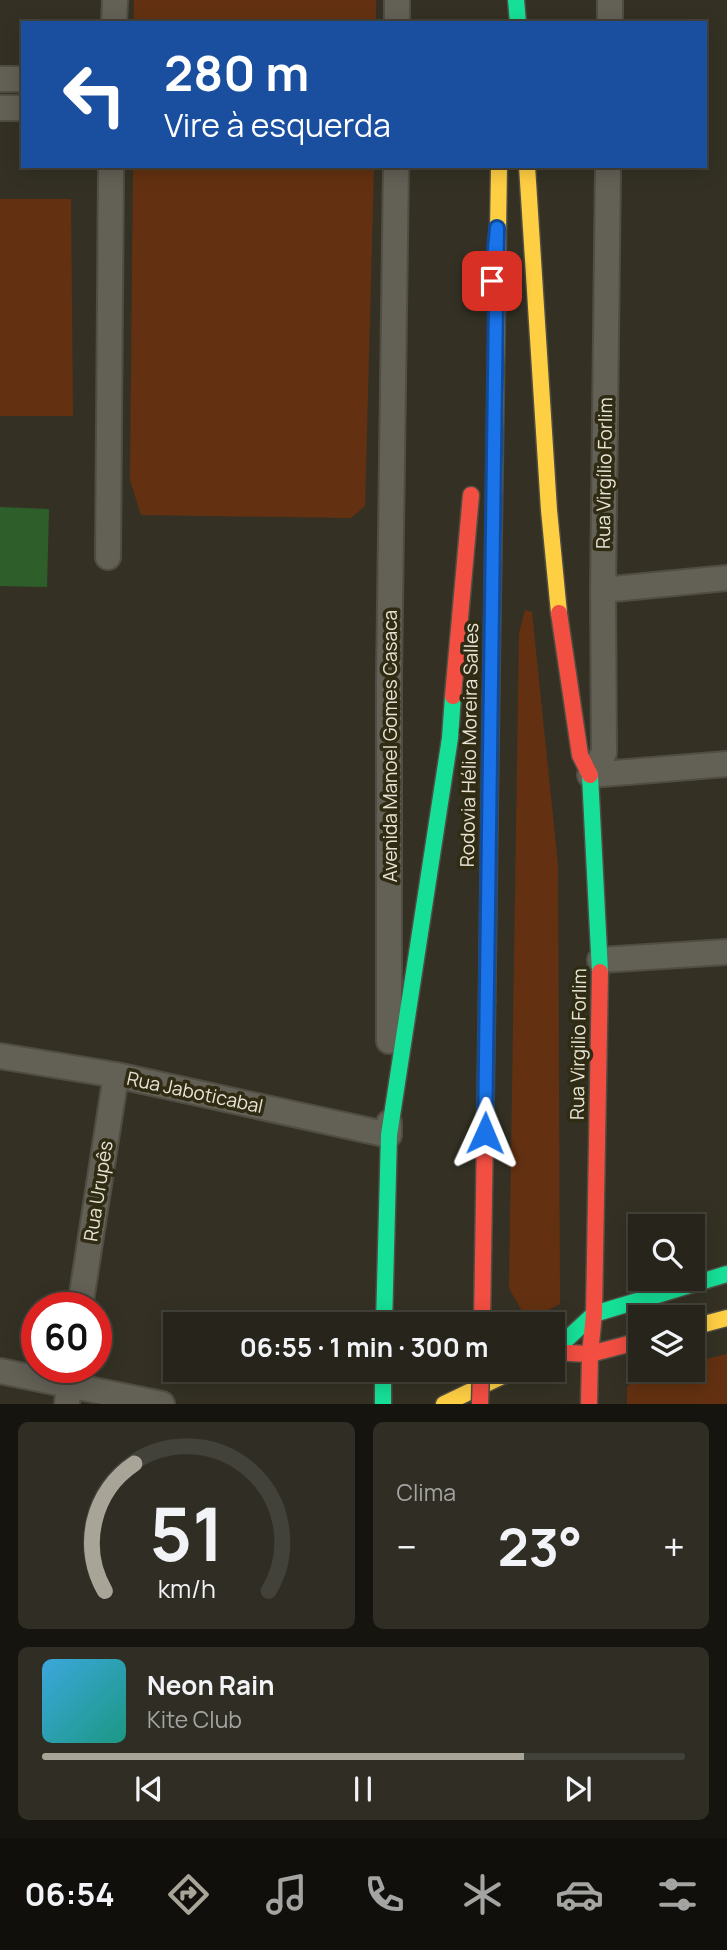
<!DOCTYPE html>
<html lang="pt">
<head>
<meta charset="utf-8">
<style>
	:root { --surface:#27251b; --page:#2f2d24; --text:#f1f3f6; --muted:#a4a5a3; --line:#43423a; --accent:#a8a598 }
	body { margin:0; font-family:Manrope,sans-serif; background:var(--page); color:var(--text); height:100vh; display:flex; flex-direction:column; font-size:26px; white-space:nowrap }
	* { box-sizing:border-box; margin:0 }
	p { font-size:23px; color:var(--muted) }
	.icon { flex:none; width:38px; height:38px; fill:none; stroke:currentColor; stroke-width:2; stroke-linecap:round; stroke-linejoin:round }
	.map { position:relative; height:1404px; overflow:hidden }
	.side { display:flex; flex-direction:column; gap:18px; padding:18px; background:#15140f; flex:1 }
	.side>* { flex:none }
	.guide { position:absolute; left:21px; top:21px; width:686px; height:147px; border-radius:0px; box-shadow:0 4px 18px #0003,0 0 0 2px var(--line); background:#1a4fa0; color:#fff; overflow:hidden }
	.buttons { position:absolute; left:628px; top:1214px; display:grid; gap:14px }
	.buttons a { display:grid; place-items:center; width:77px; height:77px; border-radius:0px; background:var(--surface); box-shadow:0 4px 18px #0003,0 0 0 2px var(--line); font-size:35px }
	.speed { position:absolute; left:21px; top:1292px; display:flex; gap:14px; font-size:35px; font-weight:700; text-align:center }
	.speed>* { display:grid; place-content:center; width:91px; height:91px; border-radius:50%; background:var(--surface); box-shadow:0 4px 18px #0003,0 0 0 2px var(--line); line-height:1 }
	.speed .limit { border:10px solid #d22; background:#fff; color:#111 }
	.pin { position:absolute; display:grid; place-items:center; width:60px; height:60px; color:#fff; margin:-30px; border-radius:14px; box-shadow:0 4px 10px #0006 }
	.me { position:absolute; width:77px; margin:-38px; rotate:1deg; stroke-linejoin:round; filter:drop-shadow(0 0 5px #0008) }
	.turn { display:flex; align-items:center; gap:24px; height:147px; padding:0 28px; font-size:32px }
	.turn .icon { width:91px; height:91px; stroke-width:2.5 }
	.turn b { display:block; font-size:49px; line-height:60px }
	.big { font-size:52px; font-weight:700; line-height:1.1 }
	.side .widget { flex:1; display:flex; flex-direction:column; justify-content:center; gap:10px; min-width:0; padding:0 24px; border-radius:10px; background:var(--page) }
	.side .dial { align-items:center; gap:0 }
	.dial svg { height:182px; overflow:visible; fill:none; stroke:var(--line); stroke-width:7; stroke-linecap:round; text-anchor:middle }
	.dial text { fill:var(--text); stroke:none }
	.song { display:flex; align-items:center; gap:21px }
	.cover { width:84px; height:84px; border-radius:10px; background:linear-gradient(135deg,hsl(200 70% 55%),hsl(170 70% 35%)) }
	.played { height:7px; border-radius:4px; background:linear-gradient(90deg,var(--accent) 75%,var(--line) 75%) }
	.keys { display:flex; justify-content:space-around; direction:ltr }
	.heat { display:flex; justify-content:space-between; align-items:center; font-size:38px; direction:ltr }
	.side .tiles { flex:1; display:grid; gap:18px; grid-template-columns:1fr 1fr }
	.widget:last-child { grid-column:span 2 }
	.trip { position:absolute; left:163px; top:1312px; width:402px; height:70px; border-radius:0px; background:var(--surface); box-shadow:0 4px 18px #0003,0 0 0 2px var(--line); font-weight:700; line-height:70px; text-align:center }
	.tabs { display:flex; height:112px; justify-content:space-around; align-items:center; background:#100f0b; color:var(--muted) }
	.tabs .icon { width:49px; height:49px }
	.tabs .current { color:var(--accent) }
	.tabs b { font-size:32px; color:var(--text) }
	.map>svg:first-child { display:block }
	.green { fill:#633111 }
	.water { fill:#2e5f2a }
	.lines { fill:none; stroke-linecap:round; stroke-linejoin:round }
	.street-casing { stroke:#504d42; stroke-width:28 }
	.fast-casing { stroke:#504d42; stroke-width:19 }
	.slow-casing { stroke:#504d42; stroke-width:19 }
	.jam-casing { stroke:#504d42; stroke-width:19 }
	.street { stroke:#636056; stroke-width:24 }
	.fast { stroke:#16e098; stroke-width:16 }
	.slow { stroke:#ffcf43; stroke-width:16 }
	.jam { stroke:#f24e42; stroke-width:16 }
	.jam-bridge-casing { stroke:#504d42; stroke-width:19; stroke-linecap:butt }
	.jam-bridge { stroke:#f24e42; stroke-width:16 }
	.route-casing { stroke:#114b97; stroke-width:18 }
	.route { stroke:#1a73e8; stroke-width:12 }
	.labels { text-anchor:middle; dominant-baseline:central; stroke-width:7; stroke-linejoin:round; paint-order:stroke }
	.street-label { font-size:19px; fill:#e7e4d6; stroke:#302b13 }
</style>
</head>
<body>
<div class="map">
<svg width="727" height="1404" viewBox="0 0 727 1404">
	<rect width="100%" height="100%" fill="#343124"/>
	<path class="green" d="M134 0H376V23H134Z
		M133 166H374L365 506 351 518 141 515 130 480Z
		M0 199H71L73 416H0Z
		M525 610 532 612 558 865 560 1304 536 1316 523 1313 509 1288 519 633Z
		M727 1354V1404H627V1387L640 1375 658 1370H693V1362Z"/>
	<path class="water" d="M0 507 49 509 47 587 0 586Z"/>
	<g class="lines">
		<g class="street-casing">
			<path id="street" d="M114 23 115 0
				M397 23V0
				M610 23V0
				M0 79H23
				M0 108H23
				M108 557 111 166
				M603 590 727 578
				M590 775 604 753 603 590 608 166
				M590 775 727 764
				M600 960 727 952
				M389 1041V679L396 166
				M0 1056 116 1075 389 1135V1123
				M80 1307 116 1075
				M0 1371 162 1404
				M67 1404 71 1367"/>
		</g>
		<g class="fast-casing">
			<path id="fast" d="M516 0 518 23
				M590 775 600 972
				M487 1002 491 699
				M389 1135 450 738 453 696
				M384 1325 389 1135
				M553 1352 594 1314 727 1274
				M383 1370V1404"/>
		</g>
		<g class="slow-casing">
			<path id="slow" d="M527 166 549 510 559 613
				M491 699 499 166
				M693 1327 727 1318
				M444 1404 515 1370"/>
		</g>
		<g class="jam-casing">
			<path id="jam" d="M559 613 580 755 590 775
				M453 696 471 495
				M482 1325 487 1002
				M569 1353 590 1354 640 1341
				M589 1404 590 1354 594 1314 600 972"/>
		</g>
		<use href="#street" class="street"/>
		<use href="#fast" class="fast"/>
		<use href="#slow" class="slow"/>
		<use href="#jam" class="jam"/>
		<g class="jam-bridge-casing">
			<path id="jam-bridge" d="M480 1404 481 1370"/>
		</g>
		<use href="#jam-bridge" class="jam-bridge"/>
	</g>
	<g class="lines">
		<g class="route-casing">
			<path id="route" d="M485 1133 497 228 492 281"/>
		</g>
		<use href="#route" class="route"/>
	</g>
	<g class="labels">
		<g class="street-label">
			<text transform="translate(604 473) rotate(-89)">Rua Virgílio Forlim</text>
			<text transform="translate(469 745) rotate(-89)">Rodovia Hélio Moreira Salles</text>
			<text transform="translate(390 746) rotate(-90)">Avenida Manoel Gomes Casaca</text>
			<text transform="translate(578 1044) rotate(-89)">Rua Virgilio Forlim</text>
			<text transform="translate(195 1092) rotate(12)">Rua Jaboticabal</text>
			<text transform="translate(98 1191) rotate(-81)">Rua Urupês</text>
		</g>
	</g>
</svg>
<div class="buttons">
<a><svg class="icon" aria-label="search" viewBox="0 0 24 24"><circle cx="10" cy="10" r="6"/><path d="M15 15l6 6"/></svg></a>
<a><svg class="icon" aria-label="layers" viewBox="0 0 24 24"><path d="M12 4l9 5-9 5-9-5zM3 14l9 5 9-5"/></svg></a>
</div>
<div class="speed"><div class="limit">60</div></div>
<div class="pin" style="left:492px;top:281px;background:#d93025"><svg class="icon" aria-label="arrive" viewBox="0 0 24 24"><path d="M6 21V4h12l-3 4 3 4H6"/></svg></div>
<svg class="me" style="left:485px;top:1133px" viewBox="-20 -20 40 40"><path d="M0-17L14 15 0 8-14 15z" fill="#1a73e8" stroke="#fff" stroke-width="4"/></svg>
<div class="trip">06:55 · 1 min · 300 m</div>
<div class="guide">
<div class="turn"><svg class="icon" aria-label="left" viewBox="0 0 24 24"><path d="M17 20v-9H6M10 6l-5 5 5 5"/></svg><div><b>280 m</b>Vire à esquerda</div></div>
</div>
</div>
<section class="side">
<div class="tiles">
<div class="widget dial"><svg viewBox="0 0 100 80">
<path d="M14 69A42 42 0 1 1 86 69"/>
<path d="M14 69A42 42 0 0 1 27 13" stroke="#a8a598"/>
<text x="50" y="56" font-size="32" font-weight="700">51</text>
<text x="50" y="72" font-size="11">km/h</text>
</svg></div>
<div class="widget"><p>Clima</p>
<div class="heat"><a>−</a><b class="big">23°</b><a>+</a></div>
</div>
<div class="widget">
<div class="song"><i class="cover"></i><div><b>Neon Rain</b><p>Kite Club</p></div></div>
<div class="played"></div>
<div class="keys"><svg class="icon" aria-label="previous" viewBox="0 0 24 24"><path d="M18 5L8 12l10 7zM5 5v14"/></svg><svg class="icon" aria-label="pause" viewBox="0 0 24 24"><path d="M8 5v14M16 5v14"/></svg><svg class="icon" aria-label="next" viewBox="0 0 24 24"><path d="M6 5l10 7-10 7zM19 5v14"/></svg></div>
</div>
</div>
</section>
<nav class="tabs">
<b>06:54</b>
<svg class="icon current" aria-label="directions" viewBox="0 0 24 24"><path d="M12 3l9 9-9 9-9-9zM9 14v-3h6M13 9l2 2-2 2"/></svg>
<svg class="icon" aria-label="music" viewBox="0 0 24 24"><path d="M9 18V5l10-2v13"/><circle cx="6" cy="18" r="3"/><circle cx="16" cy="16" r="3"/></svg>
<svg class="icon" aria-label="phone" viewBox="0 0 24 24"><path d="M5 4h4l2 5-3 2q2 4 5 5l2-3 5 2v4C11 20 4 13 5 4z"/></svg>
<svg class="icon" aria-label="climate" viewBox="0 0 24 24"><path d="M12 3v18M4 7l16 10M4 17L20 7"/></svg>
<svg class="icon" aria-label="car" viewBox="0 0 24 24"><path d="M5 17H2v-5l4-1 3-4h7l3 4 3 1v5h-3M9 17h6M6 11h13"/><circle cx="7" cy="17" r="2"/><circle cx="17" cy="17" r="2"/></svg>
<svg class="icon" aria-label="filters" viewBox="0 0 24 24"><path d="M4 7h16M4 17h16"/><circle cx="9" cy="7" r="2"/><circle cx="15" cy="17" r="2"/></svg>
</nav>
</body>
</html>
